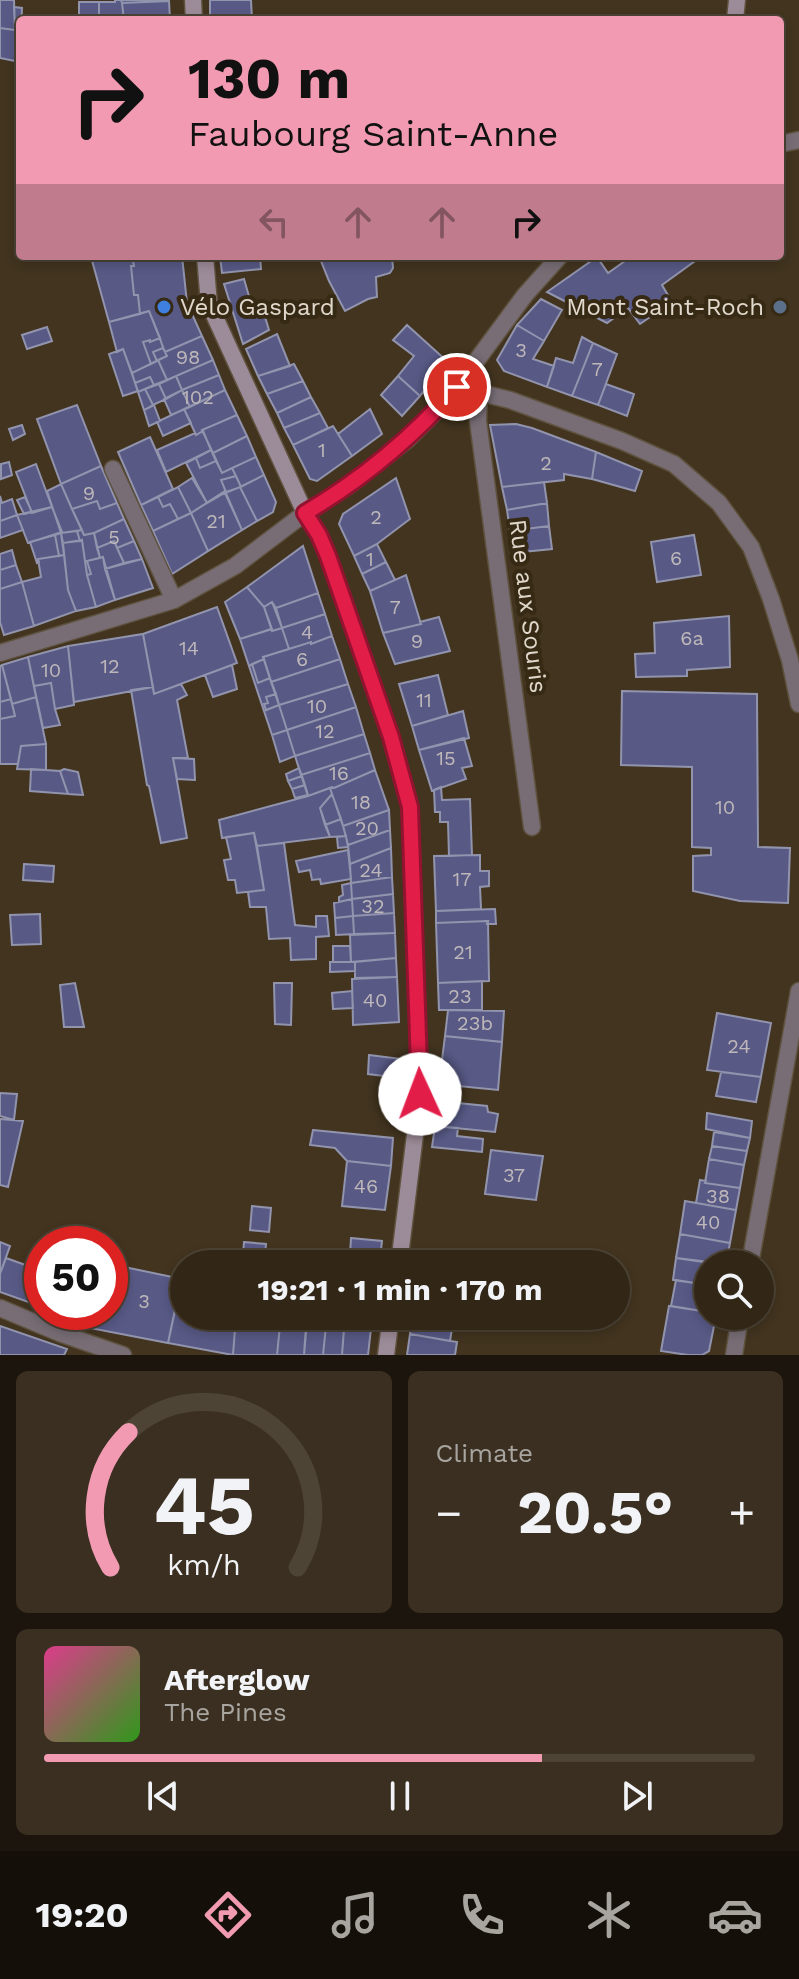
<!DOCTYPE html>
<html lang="en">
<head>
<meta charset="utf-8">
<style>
	:root { --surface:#322717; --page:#3a2f20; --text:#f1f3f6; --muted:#a8a5a1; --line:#4d4436; --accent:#f19ab1 }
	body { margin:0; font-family:"Work Sans",sans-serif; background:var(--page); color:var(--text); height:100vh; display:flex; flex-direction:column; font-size:30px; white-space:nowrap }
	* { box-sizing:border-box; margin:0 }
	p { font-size:26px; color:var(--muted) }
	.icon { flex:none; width:44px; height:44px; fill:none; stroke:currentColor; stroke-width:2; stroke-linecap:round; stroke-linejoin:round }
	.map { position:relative; height:1355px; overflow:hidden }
	.drawer { display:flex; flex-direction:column; gap:16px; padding:16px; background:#1c150d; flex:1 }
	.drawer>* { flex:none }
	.guide { position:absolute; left:16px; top:16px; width:768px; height:244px; border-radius:8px; box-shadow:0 4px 12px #0003,0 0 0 2px var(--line); background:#f19ab1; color:#111; overflow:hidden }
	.fabs { position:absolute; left:694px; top:1250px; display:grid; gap:16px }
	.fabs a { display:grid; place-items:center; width:80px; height:80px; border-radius:50%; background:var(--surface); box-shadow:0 4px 12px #0003,0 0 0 2px var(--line); font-size:40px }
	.speed { position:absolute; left:24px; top:1226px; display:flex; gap:16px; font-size:40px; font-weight:700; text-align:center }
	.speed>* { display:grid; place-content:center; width:104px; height:104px; border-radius:50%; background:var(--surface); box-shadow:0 4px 12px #0003,0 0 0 2px var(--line); line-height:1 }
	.speed .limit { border:12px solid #d22; background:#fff; color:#111 }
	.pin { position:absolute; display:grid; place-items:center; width:68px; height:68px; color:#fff; margin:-34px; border:4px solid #fff; border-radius:50%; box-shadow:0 2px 8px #0007 }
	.me { position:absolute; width:88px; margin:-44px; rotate:358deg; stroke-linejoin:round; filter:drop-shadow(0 0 6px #0008) }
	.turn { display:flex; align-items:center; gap:28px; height:168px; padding:0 40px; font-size:36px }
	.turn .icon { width:104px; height:104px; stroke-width:2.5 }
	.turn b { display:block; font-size:56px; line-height:68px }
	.lanes { display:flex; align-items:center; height:76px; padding:0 40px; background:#0003; justify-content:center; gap:40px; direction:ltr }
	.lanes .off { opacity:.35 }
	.big { font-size:60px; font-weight:700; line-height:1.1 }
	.drawer .widget { flex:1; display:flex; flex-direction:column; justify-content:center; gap:12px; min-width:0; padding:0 28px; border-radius:12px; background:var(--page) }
	.drawer .dial { align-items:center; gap:0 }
	.dial svg { height:208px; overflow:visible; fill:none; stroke:var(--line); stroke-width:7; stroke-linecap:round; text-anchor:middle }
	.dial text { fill:var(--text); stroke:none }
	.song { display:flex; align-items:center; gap:24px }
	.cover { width:96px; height:96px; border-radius:12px; background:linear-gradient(135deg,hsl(330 70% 55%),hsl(110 70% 35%)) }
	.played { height:8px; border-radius:4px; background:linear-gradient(90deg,var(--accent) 70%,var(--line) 70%) }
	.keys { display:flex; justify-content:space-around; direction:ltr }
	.heat { display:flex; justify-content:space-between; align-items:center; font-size:44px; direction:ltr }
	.drawer .tiles { flex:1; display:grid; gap:16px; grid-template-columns:1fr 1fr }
	.widget:last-child { grid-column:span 2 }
	.trip { position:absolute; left:170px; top:1250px; width:460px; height:80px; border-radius:40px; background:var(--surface); box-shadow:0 4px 12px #0003,0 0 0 2px var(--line); font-weight:700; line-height:80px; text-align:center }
	.tab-bar { display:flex; height:128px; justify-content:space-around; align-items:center; background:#141009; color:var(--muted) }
	.tab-bar .icon { width:56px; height:56px }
	.tab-bar .active { color:var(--accent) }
	.tab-bar b { font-size:36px; color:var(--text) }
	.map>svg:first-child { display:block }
	.building { fill:#585985; stroke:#9294ae; stroke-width:2 }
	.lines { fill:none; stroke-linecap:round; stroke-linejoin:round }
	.street-casing { stroke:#5e523e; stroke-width:19 }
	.secondary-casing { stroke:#5e523e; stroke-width:19 }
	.street { stroke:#786d75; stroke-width:16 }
	.secondary { stroke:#9c8b98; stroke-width:16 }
	.route-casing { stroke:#92132f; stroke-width:20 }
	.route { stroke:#e11d48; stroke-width:14 }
	.shop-dot { fill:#3f7fe0; stroke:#372a15; stroke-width:3 }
	.service-dot { fill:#5c6f8a; stroke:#372a15; stroke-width:3 }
	.labels { text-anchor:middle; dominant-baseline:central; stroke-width:8; stroke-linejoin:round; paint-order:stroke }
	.number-label { font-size:20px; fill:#beb8ba }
	.poi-label { font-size:24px; fill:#e0d8cb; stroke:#372a15; text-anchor:start }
	.street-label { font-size:24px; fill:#e0d8cb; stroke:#372a15 }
</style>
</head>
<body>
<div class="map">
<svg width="799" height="1355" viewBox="0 0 799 1355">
	<rect width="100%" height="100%" fill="#42341f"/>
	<path class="building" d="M0 0H14L15 30 0 28Z
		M115 0H121L122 3 124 20H99V2H115Z
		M121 0H169V1L122 3Z
		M210 0H251L252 20H210Z
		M169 1 170 20H124L122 3Z
		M79 2H99V20H79Z
		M14 7 22 8 20 62 0 58V28L15 30Z
		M108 256H132L134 266H131L134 295H138L140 314 109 322 91 257Z
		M132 256H182L187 303 202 336 165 352 149 311 140 314 138 295H134L131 266H134Z
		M220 256H260L261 269 222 273Z
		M319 256H392L393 268 390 273 376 277 377 297 368 299 345 311 329 281Z
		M632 256H702L662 285 672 302 640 324 628 308 607 323 547 292 597 257 608 273Z
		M244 279 253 310 262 307 269 330 243 344 224 284Z
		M541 299 562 310 544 341 517 325Z
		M149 311 160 338 150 342V340L143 342 151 364 132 373 123 349 117 352 109 322Z
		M407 325 448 362 420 396 398 376 414 356 393 340Z
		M517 325 544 341 533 359 554 366 547 387 504 371 497 360Z
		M47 327 52 341 27 349 22 335Z
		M277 334 290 366 258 376 246 349Z
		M202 336 213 360 167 380 158 360 167 356 165 352Z
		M582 337 593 343 572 396 547 387 556 358 573 363Z
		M160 338 163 348 153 352 157 361 151 364 143 342 150 340V342Z
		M593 343 617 354 598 405 572 396Z
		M163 348 167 356 157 361 153 352Z
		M123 349 138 391 123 396 109 354Z
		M158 360 167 380 154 385 150 377 135 383 132 373Z
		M213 360 219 375 182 390 176 376Z
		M294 364 303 381 267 394 258 376Z
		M219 375 225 390 190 407 182 390Z
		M176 376 182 390 166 399 159 384Z
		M398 376 420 396 402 416 381 395Z
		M150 377 154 385 138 392 135 383Z
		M303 381 311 397 277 413 267 394Z
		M159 384 166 399 153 405 145 389Z
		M606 384 634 394 627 416 598 405Z
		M145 389 153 405 144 410 138 392Z
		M182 390 190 407 171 415 164 399Z
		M225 390 237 415 202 430 203 431 196 435 184 409Z
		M311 397 320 413 284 428 277 413Z
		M77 405 101 466 61 484 37 419Z
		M154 405 160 421 149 426 144 410Z
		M184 409 191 423 163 436 157 422Z
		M370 409 382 434 352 456 338 434Z
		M320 413 328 428 293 445 284 428Z
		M237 415 247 436 213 453 202 430Z
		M516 424 532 428 596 452 592 479 564 474V480L502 487 490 425Z
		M22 425 25 434 13 440 9 429Z
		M333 426 352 456 317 481 310 479 293 445Z
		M203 431 211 450 166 472 157 450 195 433 196 435Z
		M247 436 256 457 222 473 213 453Z
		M150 437 173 489 141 505 118 452Z
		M211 450 216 461 200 468 196 458Z
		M596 452 642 471 635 491 592 479Z
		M256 457 264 475 241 487 232 468Z
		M196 458 200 468 216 461 222 473 232 468 236 476 221 480 226 492 207 503 186 463Z
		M9 462 12 475 1 479V464Z
		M36 464 52 507 32 513 16 472Z
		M101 466 117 503 100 509 97 501 72 509 61 484Z
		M264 475 276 502 273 512 257 521 240 487Z
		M236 476 241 487 226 492 221 480Z
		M192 478 207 503 191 513 178 487Z
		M396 478 410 519 377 544 354 556 339 524 343 514Z
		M544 482 547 503 507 510 502 487Z
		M61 484 72 509 82 530 61 533 47 491Z
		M178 487 191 513 178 519 170 504 163 507 158 497Z
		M240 487 257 521 242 530 225 493Z
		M225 491 242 530 208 551 191 513Z
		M0 496 2 503 12 499 17 515 0 521Z
		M25 497 32 512 24 514 17 500Z
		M158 497 163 507 170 504 178 519 153 531 141 505Z
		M97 501 100 509 117 503 124 519 94 533 84 535 72 509Z
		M547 503 549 526 510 531 507 510Z
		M52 507 62 532 28 543 17 515Z
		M191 513 208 551 172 574 153 531Z
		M17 515 23 530 0 538V521Z
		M124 519 134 541 117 548 114 541 97 548 94 533Z
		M549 526 552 549 513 553 510 531Z
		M82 530 84 535 94 533 100 558 87 561 91 574 87 575 82 540 80 541 77 531Z
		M77 531 80 541 63 543 61 533Z
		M61 533 64 555 59 556 55 535Z
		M55 535 59 556 38 559 39 562 37 563 30 542Z
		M694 535 701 575 657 582 651 542Z
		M82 540 87 575 96 607 76 611 68 590 63 543Z
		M114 541 124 563 105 569 103 557 100 558 97 548Z
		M134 541 142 559 124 563 117 548Z
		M377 544 386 562 362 574 354 556Z
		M303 546 318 593 276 608 272 602 264 607 247 587Z
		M12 550 16 565 0 570V554Z
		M64 555 68 590 76 611 34 626 22 582 41 577 38 559Z
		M103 557 115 600 96 607 87 575 91 574 87 561Z
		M142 559 153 588 115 600 105 569Z
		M386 562 395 580 370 591 362 574Z
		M16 565 22 582 0 589V570Z
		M406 575 421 624 383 633 370 591Z
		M22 582 34 626 4 635 0 622V589Z
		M247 587 264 607 272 629 240 639 225 602Z
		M318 593 325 614 282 628 276 608Z
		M272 602 282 628 272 631 264 607Z
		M217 607 237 663 154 694 143 634Z
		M325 614 332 636 311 644V642L289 649 282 628Z
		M729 616 730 667 687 670V676L636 677 635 654 655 653 654 623Z
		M439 617 450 651 395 664 383 633 421 624 420 622Z
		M282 628 289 649 263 657 264 659 249 666 240 639 271 629 272 631Z
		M143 634 153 687 74 702 68 646Z
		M332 636 340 659 271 682 263 657 311 642V644Z
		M68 646 74 705 55 709 51 683 34 686 28 657Z
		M28 657 36 697 12 704 2 665Z
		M264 659 270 678 258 683 252 664Z
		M340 659 348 684 279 705 271 682Z
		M252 664 258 683 270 678 276 694 266 697 268 703 264 704 266 710 264 711 249 666Z
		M2 665 11 699 0 702V666Z
		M232 665 237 689 213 697 205 675Z
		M438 675 448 715 412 726 399 684Z
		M51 683 55 709 60 725 43 728 34 686Z
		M181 684 187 695 177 700 188 758H173L187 838 161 843 149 786 147 785 131 690 153 687 154 694Z
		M348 684 356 707 287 730 279 705Z
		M622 691 757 694 758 847 790 848 788 903 740 901 693 891V856L711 855V848L692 847V767L621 765Z
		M276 694 279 705 266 710 264 704 268 703 266 697Z
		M36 697 46 744 21 746 18 764H0V719L15 716 12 704Z
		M11 699 15 716 0 719V702Z
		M279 705 287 730 272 735 264 711Z
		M356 707 364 734 295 756 287 730Z
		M463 711 469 738 419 750 412 726Z
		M287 730 295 756 280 762 272 735Z
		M364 734 370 753 301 775 295 756Z
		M464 738 472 766 462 768 466 779 432 791 419 750Z
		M46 744V770L17 769 21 746Z
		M370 753 375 770 334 788 332 787 308 796 301 775Z
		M173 758 194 759 195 780 177 779Z
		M299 768 302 776 288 781 286 774Z
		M31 769 60 771 68 794 30 791Z
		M64 769 78 772 83 795 68 794 60 771Z
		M375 770 389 810 343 826 330 788H334Z
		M302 776 305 785 292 789 288 781Z
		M305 785 308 795 295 798 292 789Z
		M441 787 442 800 470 799 472 855 449 856 448 822H440V812H435L434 790Z
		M330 788 332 794 320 808 330 837 257 846 254 833 222 838 219 820 308 796Z
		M332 794 341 819 325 825 320 808Z
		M389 810 390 830 348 845 343 826Z
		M341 819 346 836 330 837 325 825Z
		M390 830 391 848 350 864 348 845Z
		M254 833 264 890 237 893 235 880H228L224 860 231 859 226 837Z
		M346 836 348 847 338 848 337 837Z
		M284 843 295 925 316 927V916H327L329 936 316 937V959L291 960 290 938 269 939 266 907H250L248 892 264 890 257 846Z
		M391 848 392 877 351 883 350 864Z
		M348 850 351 879 321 884 320 879 312 880 310 870 299 872 296 861Z
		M480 855V871H489V886L480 887 481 909 436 911 434 856Z
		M24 864 54 866 53 882 23 880Z
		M392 877 393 894 352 899 351 883Z
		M351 883 352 899 339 902V897L343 895 342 885Z
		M393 894 394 913 353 916 352 899Z
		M352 899 353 916 335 918 334 903Z
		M495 909 496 924H487L488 921 436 923V911Z
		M394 913 395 933 354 934 353 916Z
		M40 914 41 944 12 945 10 915Z
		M353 916 354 934 336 935 335 918Z
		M488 921 489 981 438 983 436 923Z
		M395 933 396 958 351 962 350 935Z
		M333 946H350L351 962H333Z
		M396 958 397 977 355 978V962Z
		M330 962H355V971L330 972Z
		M397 977 399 1022 353 1025 352 979Z
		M482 981V1010H439L438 983Z
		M75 983 84 1027H64L60 985Z
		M274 983H292L291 1025 275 1024Z
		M352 991 353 1008 333 1009 332 993Z
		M448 1010 504 1011 502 1042 445 1036Z
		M717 1013 771 1023 761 1077 707 1070Z
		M445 1036 502 1042 498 1090 439 1084Z
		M369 1055 402 1059 400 1078 368 1074Z
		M721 1072 761 1077 756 1102 716 1096Z
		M0 1093 17 1094 14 1120 0 1116Z
		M438 1101 487 1106 488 1112 498 1114 495 1132 435 1126Z
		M707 1113 752 1121 750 1138 706 1129Z
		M0 1119 23 1121 8 1187 0 1185Z
		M435 1126 458 1128 457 1136 483 1139 482 1152 432 1147Z
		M313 1130 393 1138 391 1166 347 1161 335 1148 310 1145Z
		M714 1132 750 1138 747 1151 712 1146Z
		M712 1146 747 1151 744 1165 709 1159Z
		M491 1150 543 1156 536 1200 485 1194Z
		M709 1159 744 1165 740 1188 705 1183Z
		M347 1161 391 1166 385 1210 342 1206Z
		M700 1180 706 1181 705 1183 740 1188 736 1210 696 1203Z
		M685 1201 736 1210 730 1243 680 1234Z
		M252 1206 271 1208 269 1232 250 1230Z
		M680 1234 730 1243 726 1264 676 1258Z
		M351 1238 382 1241 380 1259 350 1255Z
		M0 1242 10 1246 0 1274Z
		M244 1242 266 1244 265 1255 243 1254Z
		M6 1258 42 1271V1283L34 1304 0 1292V1274Z
		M676 1258 717 1264H708V1285L673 1280Z
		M110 1264 182 1279 168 1343 90 1328 92 1312H110Z
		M676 1280 708 1285V1312L671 1306Z
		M42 1283V1307L34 1304Z
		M179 1290 184 1291V1316H236L233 1355 168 1343Z
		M669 1306 708 1312V1316H716L709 1351 702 1355H688L661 1351Z
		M65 1312H92L90 1324 64 1315Z
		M236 1316H281L277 1355H233Z
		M281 1316H298V1320L307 1322 304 1355H277Z
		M306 1316 345 1317 344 1328 306 1325Z
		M412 1316H454L450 1341 410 1334Z
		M345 1317 372 1320 368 1355H342Z
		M306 1325 326 1326 323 1355H304Z
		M0 1326 67 1349 64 1355H0Z
		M326 1326 344 1328 342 1355H323Z
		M410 1334 457 1342 455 1355H407Z"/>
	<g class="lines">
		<g class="street-casing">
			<path id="street" d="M780 144 799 140
				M457 387 510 400 622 441 674 464 719 503 751 547 771 599 790 660 799 704
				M479 392 478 421 532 827
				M113 469 174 600
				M0 653 174 600 235 566 305 513 348 486 408 439 438 409 457 387 525 295 560 256
				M750 1264 799 991
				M0 1308 62 1334 123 1355
				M734 1355 740 1316"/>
		</g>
		<g class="secondary-casing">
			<path id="secondary" d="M193 0 194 20
				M735 20 737 0
				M205 256 209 304 305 513 319 535 328 556 391 737 410 807 420 1094 399 1264
				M386 1355 391 1316"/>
		</g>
		<use href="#street" class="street"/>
		<use href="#secondary" class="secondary"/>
	</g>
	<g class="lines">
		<g class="route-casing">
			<path id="route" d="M420 1094 410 807 391 737 328 556 319 535 305 513C363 479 412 438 457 387"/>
		</g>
		<use href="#route" class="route"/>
	</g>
	<circle class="shop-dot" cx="164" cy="307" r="8"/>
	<circle class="service-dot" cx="780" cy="307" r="8"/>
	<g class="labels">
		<g class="number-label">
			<text x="521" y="350">3</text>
			<text x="188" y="357">98</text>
			<text x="597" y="369">7</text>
			<text x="198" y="397">102</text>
			<text x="322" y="450">1</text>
			<text x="546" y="463">2</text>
			<text x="89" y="493">9</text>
			<text x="376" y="517">2</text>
			<text x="216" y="521">21</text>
			<text x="114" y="537">5</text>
			<text x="676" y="558">6</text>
			<text x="370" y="559">1</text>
			<text x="395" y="607">7</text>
			<text x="307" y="632">4</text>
			<text x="692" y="638">6a</text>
			<text x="417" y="641">9</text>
			<text x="189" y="648">14</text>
			<text x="302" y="659">6</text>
			<text x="110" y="666">12</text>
			<text x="51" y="670">10</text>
			<text x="424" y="700">11</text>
			<text x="317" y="706">10</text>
			<text x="325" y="731">12</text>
			<text x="446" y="758">15</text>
			<text x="339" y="773">16</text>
			<text x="361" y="802">18</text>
			<text x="725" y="807">10</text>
			<text x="367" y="828">20</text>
			<text x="371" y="870">24</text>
			<text x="462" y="879">17</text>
			<text x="373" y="906">32</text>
			<text x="463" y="952">21</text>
			<text x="460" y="996">23</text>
			<text x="375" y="1000">40</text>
			<text x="475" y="1023">23b</text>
			<text x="739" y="1046">24</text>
			<text x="514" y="1175">37</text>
			<text x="366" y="1186">46</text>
			<text x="718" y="1196">38</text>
			<text x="708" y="1222">40</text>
			<text x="144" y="1301">3</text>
		</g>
		<g class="poi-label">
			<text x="180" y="307">Vélo Gaspard</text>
			<text x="764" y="307" text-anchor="end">Mont Saint-Roch</text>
		</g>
		<g class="street-label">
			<text transform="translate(528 606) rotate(83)">Rue aux Souris</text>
		</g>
	</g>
</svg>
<div class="fabs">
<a><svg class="icon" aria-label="search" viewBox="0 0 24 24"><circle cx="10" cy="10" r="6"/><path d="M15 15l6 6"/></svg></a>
</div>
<div class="speed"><div class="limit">50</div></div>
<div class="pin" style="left:457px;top:387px;background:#d93025"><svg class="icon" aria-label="arrive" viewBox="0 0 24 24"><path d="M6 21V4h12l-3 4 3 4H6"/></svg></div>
<svg class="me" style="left:420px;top:1094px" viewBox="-20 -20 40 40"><circle r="19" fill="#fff"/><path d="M0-13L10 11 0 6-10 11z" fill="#e11d48"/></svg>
<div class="trip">19:21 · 1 min · 170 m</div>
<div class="guide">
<div class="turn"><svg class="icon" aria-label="right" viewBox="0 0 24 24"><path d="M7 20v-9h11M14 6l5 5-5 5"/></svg><div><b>130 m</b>Faubourg Saint-Anne</div></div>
<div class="lanes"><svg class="icon off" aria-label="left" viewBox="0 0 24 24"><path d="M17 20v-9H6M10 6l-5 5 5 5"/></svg><svg class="icon off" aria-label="ahead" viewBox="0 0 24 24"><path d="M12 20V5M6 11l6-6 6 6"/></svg><svg class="icon off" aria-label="ahead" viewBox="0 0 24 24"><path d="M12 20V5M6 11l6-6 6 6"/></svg><svg class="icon" aria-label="right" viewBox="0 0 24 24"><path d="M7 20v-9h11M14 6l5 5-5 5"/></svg></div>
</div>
</div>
<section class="drawer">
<div class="tiles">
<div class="widget dial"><svg viewBox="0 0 100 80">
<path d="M14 69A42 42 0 1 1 86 69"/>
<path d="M14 69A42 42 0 0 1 21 17" stroke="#f19ab1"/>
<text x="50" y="56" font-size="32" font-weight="700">45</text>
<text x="50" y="72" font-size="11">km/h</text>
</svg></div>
<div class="widget"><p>Climate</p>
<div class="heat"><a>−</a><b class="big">20.5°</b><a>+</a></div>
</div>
<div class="widget">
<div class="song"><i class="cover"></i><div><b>Afterglow</b><p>The Pines</p></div></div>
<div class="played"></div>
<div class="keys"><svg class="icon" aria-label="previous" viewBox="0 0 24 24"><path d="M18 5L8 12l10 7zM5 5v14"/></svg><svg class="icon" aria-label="pause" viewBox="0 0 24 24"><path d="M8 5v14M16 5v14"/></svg><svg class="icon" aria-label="next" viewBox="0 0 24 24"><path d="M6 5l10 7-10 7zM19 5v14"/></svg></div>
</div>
</div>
</section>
<nav class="tab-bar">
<b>19:20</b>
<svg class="icon active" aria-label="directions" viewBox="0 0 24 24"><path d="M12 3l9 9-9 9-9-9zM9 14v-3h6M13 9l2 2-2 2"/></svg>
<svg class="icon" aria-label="music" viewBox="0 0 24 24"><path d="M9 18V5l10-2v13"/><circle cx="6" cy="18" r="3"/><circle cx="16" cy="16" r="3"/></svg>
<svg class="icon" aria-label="phone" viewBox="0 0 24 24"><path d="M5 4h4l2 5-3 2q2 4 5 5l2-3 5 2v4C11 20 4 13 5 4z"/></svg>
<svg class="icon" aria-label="climate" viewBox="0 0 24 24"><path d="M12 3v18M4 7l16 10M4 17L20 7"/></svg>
<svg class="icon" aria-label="car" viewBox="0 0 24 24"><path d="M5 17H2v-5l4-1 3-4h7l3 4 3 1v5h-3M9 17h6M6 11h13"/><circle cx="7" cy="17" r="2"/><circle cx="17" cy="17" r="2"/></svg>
</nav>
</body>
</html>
